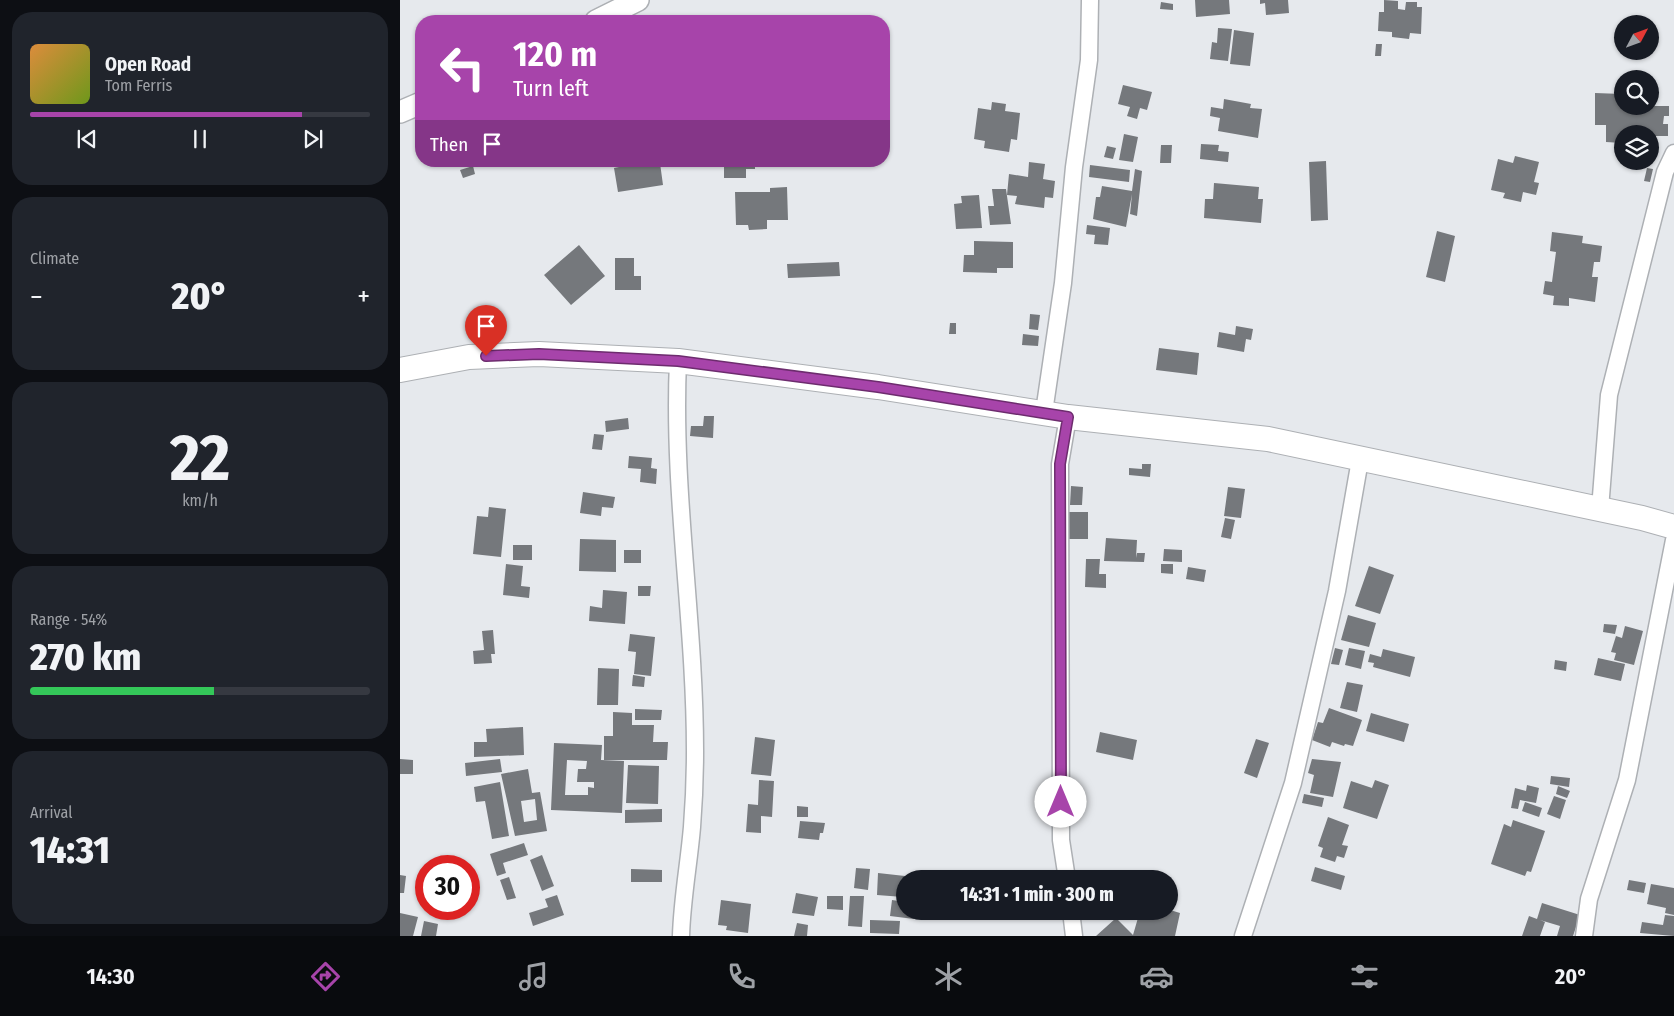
<!DOCTYPE html>
<html lang="en">
<head>
<meta charset="utf-8">
<style>
	:root { --surface:#171b24; --page:#20242c; --text:#f1f3f6; --muted:#9ea1a6; --line:#363941; --accent:#a744aa }
	body { margin:0; font-family:"Fira Sans Condensed",sans-serif; background:var(--page); color:var(--text); height:100vh; display:flex; flex-direction:column; font-size:19px; white-space:nowrap }
	* { box-sizing:border-box; margin:0 }
	p { font-size:16px; color:var(--muted) }
	.icon { flex:none; width:28px; height:28px; fill:none; stroke:currentColor; stroke-width:2; stroke-linecap:round; stroke-linejoin:round }
	.map { position:relative; flex:1; overflow:hidden }
	.details { display:flex; flex-direction:column; gap:12px; padding:12px; background:#0d0f14; width:400px }
	.details>* { flex:none }
	.guide { position:absolute; left:15px; top:15px; width:475px; height:152px; border-radius:20px; box-shadow:0 1px 4px #0004; background:#a744aa; color:#fff; overflow:hidden }
	.needle { width:32px; rotate:49deg }
	.fabs { position:absolute; left:1214px; top:15px; display:grid; gap:10px }
	.fabs a { display:grid; place-items:center; width:45px; height:45px; border-radius:50%; background:var(--surface); box-shadow:0 1px 4px #0004; font-size:25px }
	.speed { position:absolute; left:15px; top:855px; display:flex; gap:10px; font-size:25px; font-weight:700; text-align:center }
	.speed>* { display:grid; place-content:center; width:65px; height:65px; border-radius:50%; background:var(--surface); box-shadow:0 1px 4px #0004; line-height:1 }
	.speed .limit { border:8px solid #d22; background:#fff; color:#111 }
	.pin { position:absolute; display:grid; place-items:center; width:42px; height:42px; color:#fff; margin:-51px -21px; border-radius:50% 50% 50% 0; rotate:-45deg; box-shadow:0 0 5px #0007 }
	.pin .icon { rotate:45deg }
	.me { position:absolute; width:55px; margin:-28px; rotate:0deg; stroke-linejoin:round; filter:drop-shadow(0 0 4px #0008) }
	.turn { display:flex; align-items:center; gap:18px; height:105px; padding:0 15px; font-size:22px }
	.turn .icon { width:65px; height:65px; stroke-width:2.5 }
	.turn b { display:block; font-size:35px; line-height:42px }
	.then { display:flex; align-items:center; height:48px; padding:0 15px; background:#0003; gap:10px; font-size:19px }
	.big { font-size:38px; font-weight:800; line-height:1.1 }
	.details .tile { flex:1; display:flex; flex-direction:column; justify-content:center; gap:8px; min-width:0; padding:0 18px; border-radius:20px; background:var(--page) }
	.details .dial { align-items:center; gap:0 }
	.dial b { font-size:65px; line-height:1 }
	.song { display:flex; align-items:center; gap:15px }
	.cover { width:60px; height:60px; border-radius:8px; background:linear-gradient(135deg,hsl(30 70% 55%),hsl(80 70% 35%)) }
	.played { height:5px; border-radius:2px; background:linear-gradient(90deg,var(--accent) 80%,var(--line) 80%) }
	.keys { display:flex; justify-content:space-around; direction:ltr }
	.heat { display:flex; justify-content:space-between; align-items:center; font-size:28px; direction:ltr }
	.charge { height:8px; border-radius:4px; background:linear-gradient(90deg,#34c759 54%,var(--line) 0) }
	.trip { position:absolute; left:496px; top:870px; width:282px; height:50px; border-radius:25px; background:var(--surface); box-shadow:0 1px 4px #0004; font-weight:800; line-height:50px; text-align:center }
	.dock { display:flex; height:80px; justify-content:space-around; align-items:center; background:#090b0e; color:var(--muted) }
	.dock .icon { width:35px; height:35px }
	.dock .selected { color:var(--accent) }
	.dock b { font-size:22px; color:var(--text) }
	main { display:flex; flex:1; min-height:0 }
	.map>svg:first-child { display:block }
	.building { fill:#75787c; fill-rule:evenodd }
	.lines { fill:none; stroke-linecap:round; stroke-linejoin:round }
	.minor-casing { stroke:#adb0b4; stroke-width:19 }
	.tertiary-casing { stroke:#adb0b4; stroke-width:24 }
	.secondary-casing { stroke:#adb0b4; stroke-width:26 }
	.minor { stroke:#fff; stroke-width:16 }
	.tertiary { stroke:#fff; stroke-width:21 }
	.secondary { stroke:#fff; stroke-width:24 }
	.route-casing { stroke:#6d2c6e; stroke-width:12 }
	.route { stroke:#a744aa; stroke-width:9 }
</style>
</head>
<body>
<main>
<section class="details">
<div class="tile">
<div class="song"><i class="cover"></i><div><b>Open Road</b><p>Tom Ferris</p></div></div>
<div class="played"></div>
<div class="keys"><svg class="icon" aria-label="previous" viewBox="0 0 24 24"><path d="M18 5L8 12l10 7zM5 5v14"/></svg><svg class="icon" aria-label="pause" viewBox="0 0 24 24"><path d="M8 5v14M16 5v14"/></svg><svg class="icon" aria-label="next" viewBox="0 0 24 24"><path d="M6 5l10 7-10 7zM19 5v14"/></svg></div>
</div>
<div class="tile"><p>Climate</p>
<div class="heat"><a>−</a><b class="big">20°</b><a>+</a></div>
</div>
<div class="tile dial"><b>22</b><p>km/h</p></div>
<div class="tile"><p>Range · 54%</p><b class="big">270 km</b><div class="charge"></div></div>
<div class="tile"><p>Arrival</p><b class="big">14:31</b></div>
</section>
<div class="map">
<svg width="1274" height="936" viewBox="0 0 1274 936">
	<rect width="100%" height="100%" fill="#e6e9ed"/>
	<path class="building" d="M795 0H829L830 14 796 17Z
		M860 0H888L889 13 866 15 865 3 860 4Z
		M984 0 998 1V9L1005 10 1006 2H1017V7H1022L1021 34 1010 33 1009 39 992 37V32L978 31 979 12H984Z
		M761 2 773 4V10L760 9Z
		M818 28 832 29 828 61 810 59 812 42 817 43Z
		M834 30 854 33 850 66 830 64Z
		M976 44H982L981 56H975Z
		M723 85 752 92 747 110 740 108 737 119 727 116 730 107 718 104Z
		M1195 93 1222 94V106H1269V116H1264L1263 124H1268V136H1256V140H1250V134L1231 130V134H1222V143L1206 142V125H1195Z
		M824 99 851 104 850 108 862 109 858 138 818 131 820 118 810 116 811 107 823 109Z
		M592 102 606 104 605 111 620 113 617 140 611 139 609 152 584 148 585 141 574 139 578 108 591 110Z
		M724 134 738 137 733 162 719 160Z
		M801 144 819 145 818 151 829 152 828 162 800 159Z
		M761 145H772L771 163H760Z
		M707 146 716 148 713 159 704 157Z
		M1115 156 1139 162 1134 182 1139 183 1136 195 1123 192 1121 202 1103 198 1105 193 1091 190 1098 159 1113 163Z
		M223 161H247L248 164 260 163 263 185 218 192 214 168 224 166Z
		M324 161H355V169H346V178H324Z
		M926 161 928 220 911 221 909 162Z
		M629 162 645 164 643 179 655 181 653 198 645 197 644 208 615 204 617 196 607 195 609 174 628 177Z
		M690 165 730 170 729 182 689 177Z
		M73 166 75 174 63 178 60 170Z
		M1247 168 1253 169 1250 182 1244 181Z
		M735 169 742 171 737 216 730 214 732 194 726 227 693 219 696 197H700L702 186 732 191Z
		M814 183 859 187 858 199H863L861 223 804 218 805 199H813Z
		M387 187 388 220H367V229L349 230 348 225H336L335 192H370V188Z
		M592 189H606L611 224 590 225 588 206H594Z
		M579 195 582 228 556 229 554 204 562 203 561 196Z
		M687 225 710 228 708 245 694 244 695 235 686 234Z
		M1037 231 1055 236 1045 282 1026 277Z
		M1152 232 1183 236 1182 243 1202 246 1200 262H1194L1192 277H1198L1195 302 1169 298V306L1153 305 1154 296 1143 294 1145 281 1152 282 1156 252 1150 251Z
		M574 241 613 242V268H597V273L563 272 564 255H574Z
		M179 245 205 276 171 305 144 275Z
		M215 258H234V276H241V290H215Z
		M439 262 440 276 388 278 387 264Z
		M630 314 640 315 638 330 629 329Z
		M550 323H556V334H549Z
		M836 326 853 329 851 340 846 339 844 352 817 347 819 332 835 335Z
		M623 334 639 336 638 346 622 345Z
		M759 348 799 353 797 375 756 370Z
		M304 416H314L313 438 290 436 291 426H303Z
		M228 418 229 429 206 432 205 421Z
		M194 434 204 435 202 450 192 449Z
		M229 456 252 458 251 468 257 469 256 484 240 482 241 469 228 468Z
		M742 464H751L750 477 729 475V468L742 469Z
		M671 486 683 487 682 505H670Z
		M828 487 845 489 841 518 824 516Z
		M183 492 215 497 213 508 202 507 201 516 180 513Z
		M89 507 106 509 101 557 73 554 77 516 88 517Z
		M666 512H688V539H665Z
		M825 518 835 520 831 539 821 537Z
		M706 538 737 540 736 558 737 553H745L744 562 704 561Z
		M180 539 216 540V572L179 571Z
		M113 545H132V560H113Z
		M764 549 782 550V562L763 561Z
		M224 550H241V563H224Z
		M686 559H700L699 574H706V588L685 587Z
		M106 564 123 566 121 586 130 587 129 598 103 595Z
		M761 564H773V574L761 573Z
		M969 566 994 575 980 614 955 606Z
		M788 567 806 570 804 582 786 579Z
		M238 586H251L250 596H238Z
		M203 590 227 592 225 624 189 621 190 606 202 608Z
		M948 615 976 623 969 647 941 640Z
		M1204 624 1217 625 1215 634 1203 632Z
		M1225 626 1243 631 1234 665 1214 660 1216 653 1211 652 1216 636 1222 638Z
		M93 630 95 654H91L92 663 74 664 73 651 84 650 82 631Z
		M230 634 255 637 251 676 234 674 236 652 228 651Z
		M935 648 943 650 939 665 931 664Z
		M949 648 965 651 961 669 945 665Z
		M983 649 1015 657 1010 677 973 667 974 663 968 662 970 654 981 657Z
		M1198 658 1225 664 1221 681 1194 675Z
		M1155 660 1167 662 1166 671 1154 669Z
		M198 668 219 669 218 705H197Z
		M233 675 245 677 244 687 232 686Z
		M947 682 963 685 957 712 940 708Z
		M929 708 962 720 953 746 945 744 944 746 932 742 930 747 912 740 918 722 923 723Z
		M235 709 262 710 261 720H235Z
		M213 712 232 713V725H254L253 742H268L267 760H204V736H213Z
		M971 713 1009 724 1004 742 966 731Z
		M123 727 124 755 74 757V742H87L86 729Z
		M700 732 737 740 733 760 696 752Z
		M355 737 375 740 371 776 351 774Z
		M856 739 869 743 857 778 844 773Z
		M154 743 202 745 201 760 224 761 222 813 151 810ZM167 760 187 761 186 769H178L177 782H194V788L188 787V795H165Z
		M0 759 13 760V774H0Z
		M100 759 102 772 66 776 65 763Z
		M912 759 941 762 933 797 910 793 914 775 908 773Z
		M228 765 259 766 258 804 226 803Z
		M128 769 132 793 140 792 147 831 115 836 101 774ZM135 799 137 820 124 822 121 801Z
		M1151 776 1170 778 1169 787 1150 784Z
		M359 780 374 781 372 817 361 816V833L346 832 348 804 358 805Z
		M975 780 989 785 977 819 943 808 951 781 972 788Z
		M100 782 109 836 92 839 85 801 76 802 74 787Z
		M1127 785 1139 788 1136 803 1120 800 1118 809 1111 808 1115 788 1126 791Z
		M1158 786 1170 791 1167 798 1156 794Z
		M904 794 924 798 922 807 902 803Z
		M1154 796 1166 800 1160 819 1147 814Z
		M1125 802 1142 808 1139 817 1122 811Z
		M397 806 408 807V817H397Z
		M262 809V822L225 823V810Z
		M928 817 949 825 942 845 948 846 944 858 937 856 935 862 920 857 923 848 918 846Z
		M1113 820 1145 831 1131 872 1127 871 1125 876 1091 864 1104 824 1111 827Z
		M400 821 425 823 423 833H420L419 840 398 838Z
		M124 843 128 855 103 863 106 873 97 876 90 854Z
		M142 855 154 886 142 891 130 860Z
		M915 867 945 876 941 890 911 881Z
		M456 868 470 869 468 890 454 888Z
		M231 869 262 870V882H231Z
		M478 873 505 876 503 897 477 895Z
		M0 875 6 876 4 893H0Z
		M109 877 116 898 107 900 100 880Z
		M1229 880 1246 883 1244 893 1227 890Z
		M1251 884 1274 888V915L1265 913 1266 908 1247 904Z
		M396 893 418 897 414 916 392 913Z
		M157 895 164 915 133 926 129 913 148 907 145 899Z
		M427 896H443V910L427 909Z
		M450 896H464L462 927 448 926Z
		M321 900 351 904 348 933 326 930 327 926 318 925Z
		M492 900 505 902V911H515L514 919 490 916Z
		M1142 903 1180 915 1173 936H1157L1160 926 1140 920 1145 922 1140 936H1122L1129 916 1137 919Z
		M770 910 780 913 775 936H696L716 918 733 935 740 911Z
		M0 913 18 917 13 936H0Z
		M1265 915 1274 916V936L1240 933 1242 922 1263 925Z
		M470 920 500 921 499 934 470 933Z
		M24 921 38 924 36 936H21Z
		M397 923 408 925 407 936H394Z"/>
	<g class="lines">
		<g class="minor-casing">
			<path id="minor" d="M278 361C272 491 295 620 295 751 295 776 294 802 292 827 289 863 282 899 281 936
				M644 412 663 283 674 167 689 60 690 0
				M1200 509 1209 395 1265 172 1274 153
				M667 879 661 840 660 464 668 417
				M671 911 674 936
				M843 936 893 783 937 591 960 460
				M1184 936 1189 899 1227 780 1274 540"/>
		</g>
		<g class="tertiary-casing">
			<path id="tertiary" d="M196 21 238 0
				M0 112 21 103"/>
		</g>
		<g class="secondary-casing">
			<path id="secondary" d="M0 370 69 357 139 354 278 361 478 387 668 417 868 439 1242 518 1274 527"/>
		</g>
		<use href="#minor" class="minor"/>
		<use href="#tertiary" class="tertiary"/>
		<use href="#secondary" class="secondary"/>
	</g>
	<g class="lines">
		<g class="route-casing">
			<path id="route" d="M86 356 139 354 278 361 478 387 668 417 660 464 661 802"/>
		</g>
		<use href="#route" class="route"/>
	</g>
</svg>
<div class="fabs">
<a><svg class="needle" viewBox="-14 -14 28 28"><path d="M0-13l5 13h-10z" fill="#e53935"/><path d="M0 13l5-13h-10z" fill="#9ea1a6"/></svg></a>
<a><svg class="icon" aria-label="search" viewBox="0 0 24 24"><circle cx="10" cy="10" r="6"/><path d="M15 15l6 6"/></svg></a>
<a><svg class="icon" aria-label="layers" viewBox="0 0 24 24"><path d="M12 4l9 5-9 5-9-5zM3 14l9 5 9-5"/></svg></a>
</div>
<div class="speed"><div class="limit">30</div></div>
<div class="pin" style="left:86px;top:356px;background:#d93025"><svg class="icon" aria-label="arrive" viewBox="0 0 24 24"><path d="M6 21V4h12l-3 4 3 4H6"/></svg></div>
<svg class="me" style="left:661px;top:802px" viewBox="-20 -20 40 40"><circle r="19" fill="#fff"/><path d="M0-13L10 11 0 6-10 11z" fill="#a744aa"/></svg>
<div class="trip">14:31 · 1 min · 300 m</div>
<div class="guide">
<div class="turn"><svg class="icon" aria-label="left" viewBox="0 0 24 24"><path d="M17 20v-9H6M10 6l-5 5 5 5"/></svg><div><b>120 m</b>Turn left</div></div>
<div class="then">Then<svg class="icon" aria-label="arrive" viewBox="0 0 24 24"><path d="M6 21V4h12l-3 4 3 4H6"/></svg></div>
</div>
</div>
</main>
<nav class="dock">
<b>14:30</b>
<svg class="icon selected" aria-label="directions" viewBox="0 0 24 24"><path d="M12 3l9 9-9 9-9-9zM9 14v-3h6M13 9l2 2-2 2"/></svg>
<svg class="icon" aria-label="music" viewBox="0 0 24 24"><path d="M9 18V5l10-2v13"/><circle cx="6" cy="18" r="3"/><circle cx="16" cy="16" r="3"/></svg>
<svg class="icon" aria-label="phone" viewBox="0 0 24 24"><path d="M5 4h4l2 5-3 2q2 4 5 5l2-3 5 2v4C11 20 4 13 5 4z"/></svg>
<svg class="icon" aria-label="climate" viewBox="0 0 24 24"><path d="M12 3v18M4 7l16 10M4 17L20 7"/></svg>
<svg class="icon" aria-label="car" viewBox="0 0 24 24"><path d="M5 17H2v-5l4-1 3-4h7l3 4 3 1v5h-3M9 17h6M6 11h13"/><circle cx="7" cy="17" r="2"/><circle cx="17" cy="17" r="2"/></svg>
<svg class="icon" aria-label="filters" viewBox="0 0 24 24"><path d="M4 7h16M4 17h16"/><circle cx="9" cy="7" r="2"/><circle cx="15" cy="17" r="2"/></svg>
<b>20°</b>
</nav>
</body>
</html>
